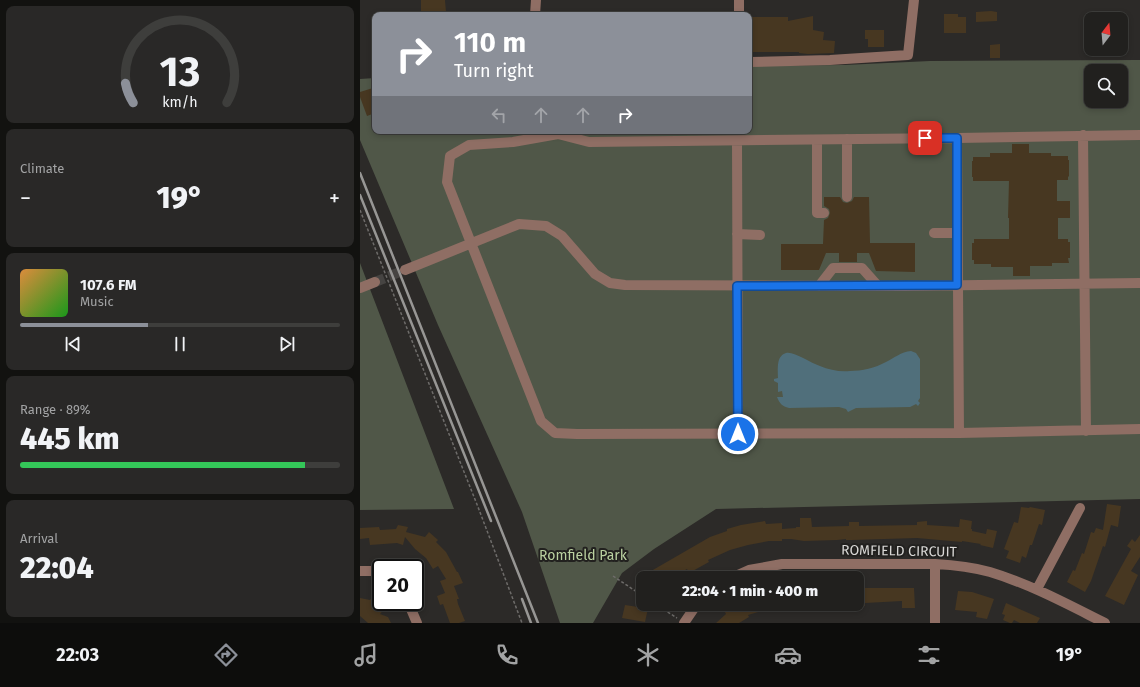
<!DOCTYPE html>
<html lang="en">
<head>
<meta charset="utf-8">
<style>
	:root { --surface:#21201e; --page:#292827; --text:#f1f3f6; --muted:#a2a3a4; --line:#3e3e3c; --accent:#8c9099 }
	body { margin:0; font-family:"Fira Sans",sans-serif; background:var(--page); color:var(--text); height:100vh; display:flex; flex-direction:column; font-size:15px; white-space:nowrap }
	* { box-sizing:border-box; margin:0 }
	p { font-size:13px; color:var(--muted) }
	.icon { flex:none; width:22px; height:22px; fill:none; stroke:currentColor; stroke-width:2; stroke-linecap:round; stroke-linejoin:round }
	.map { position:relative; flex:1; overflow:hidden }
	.drawer { display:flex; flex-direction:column; gap:6px; padding:6px; background:#121210; width:360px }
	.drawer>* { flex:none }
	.guide { position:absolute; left:12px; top:12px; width:380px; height:122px; border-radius:8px; box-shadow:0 2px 6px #0003,0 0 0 1px var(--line); background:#8c9099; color:#fff; overflow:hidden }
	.needle { width:26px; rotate:16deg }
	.buttons { position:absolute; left:724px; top:12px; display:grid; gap:8px }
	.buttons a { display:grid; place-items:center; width:44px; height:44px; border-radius:8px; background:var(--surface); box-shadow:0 2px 6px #0003,0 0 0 1px var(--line); font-size:20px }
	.speed { position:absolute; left:12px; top:559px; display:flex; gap:8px; font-size:20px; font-weight:700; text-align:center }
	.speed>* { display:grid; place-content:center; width:52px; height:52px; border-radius:50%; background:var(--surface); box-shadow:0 2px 6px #0003,0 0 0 1px var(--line); line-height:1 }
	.speed .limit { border:2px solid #111; border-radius:6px; background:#fff; color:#111 }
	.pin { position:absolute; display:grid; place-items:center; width:34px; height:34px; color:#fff; margin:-17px; border-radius:8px; box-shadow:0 2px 6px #0006 }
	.me { position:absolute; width:44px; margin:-22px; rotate:0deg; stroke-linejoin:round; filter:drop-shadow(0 0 3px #0008) }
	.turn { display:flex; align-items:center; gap:14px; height:84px; padding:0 16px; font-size:18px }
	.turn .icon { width:52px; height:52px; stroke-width:2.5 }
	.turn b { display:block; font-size:28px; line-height:34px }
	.lanes { display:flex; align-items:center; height:38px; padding:0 16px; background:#0003; justify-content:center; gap:20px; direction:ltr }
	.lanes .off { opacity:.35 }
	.big { font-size:30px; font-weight:800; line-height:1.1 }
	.drawer .card { flex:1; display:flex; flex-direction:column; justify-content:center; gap:6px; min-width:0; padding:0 14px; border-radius:8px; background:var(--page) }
	.drawer .dial { align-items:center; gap:0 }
	.dial svg { height:104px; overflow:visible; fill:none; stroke:var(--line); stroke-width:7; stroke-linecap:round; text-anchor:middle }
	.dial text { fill:var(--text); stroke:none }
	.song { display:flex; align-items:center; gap:12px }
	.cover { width:48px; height:48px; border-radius:6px; background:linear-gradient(135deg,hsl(30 70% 55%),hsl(120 70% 35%)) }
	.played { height:4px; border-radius:2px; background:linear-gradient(90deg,var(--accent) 40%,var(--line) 40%) }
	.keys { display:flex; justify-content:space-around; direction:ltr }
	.heat { display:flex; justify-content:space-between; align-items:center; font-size:22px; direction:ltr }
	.charge { height:6px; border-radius:3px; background:linear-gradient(90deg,#34c759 89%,var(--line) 0) }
	.trip { position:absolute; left:276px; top:571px; width:228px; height:40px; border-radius:8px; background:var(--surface); box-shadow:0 2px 6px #0003,0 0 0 1px var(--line); font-weight:800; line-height:40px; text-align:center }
	.tabs { display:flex; height:64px; justify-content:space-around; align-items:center; background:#0d0d0c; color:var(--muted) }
	.tabs .icon { width:28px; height:28px }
	.tabs .active { color:var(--accent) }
	.tabs b { font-size:18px; color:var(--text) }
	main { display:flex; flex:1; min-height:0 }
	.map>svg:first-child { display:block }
	.green { fill:#505748; fill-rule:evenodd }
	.water { fill:#506f7b }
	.building { fill:#473721 }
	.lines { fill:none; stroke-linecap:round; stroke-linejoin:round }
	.minor-tunnel { stroke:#464442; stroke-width:10; stroke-dasharray:10 5; stroke-linecap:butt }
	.path { stroke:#6e6c6a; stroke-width:1.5; stroke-dasharray:3 2; stroke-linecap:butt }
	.minor { stroke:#8f6e64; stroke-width:10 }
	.rail { stroke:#979694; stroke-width:2.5 }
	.route-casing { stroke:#114b97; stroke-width:10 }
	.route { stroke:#1a73e8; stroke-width:7 }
	.labels { text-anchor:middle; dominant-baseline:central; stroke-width:4; stroke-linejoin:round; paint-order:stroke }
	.street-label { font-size:14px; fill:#d8d7d5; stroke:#22211f }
	.park-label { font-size:14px; fill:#bad1a0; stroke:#22211f }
</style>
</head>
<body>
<main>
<section class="drawer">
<div class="card dial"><svg viewBox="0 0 100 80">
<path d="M14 69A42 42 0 1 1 86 69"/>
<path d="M14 69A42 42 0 0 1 8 54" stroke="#8c9099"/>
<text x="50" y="56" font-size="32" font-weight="700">13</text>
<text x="50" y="72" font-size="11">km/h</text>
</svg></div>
<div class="card"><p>Climate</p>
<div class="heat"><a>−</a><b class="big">19°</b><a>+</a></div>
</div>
<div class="card">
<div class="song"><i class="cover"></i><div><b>107.6 FM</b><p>Music</p></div></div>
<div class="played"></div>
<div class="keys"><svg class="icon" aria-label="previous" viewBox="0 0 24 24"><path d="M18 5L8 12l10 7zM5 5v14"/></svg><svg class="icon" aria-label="pause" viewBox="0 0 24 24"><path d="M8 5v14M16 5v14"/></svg><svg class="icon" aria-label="next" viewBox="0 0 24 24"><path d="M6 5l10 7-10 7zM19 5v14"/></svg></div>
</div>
<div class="card"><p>Range · 89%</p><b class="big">445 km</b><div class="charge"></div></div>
<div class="card"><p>Arrival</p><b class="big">22:04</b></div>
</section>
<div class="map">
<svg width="780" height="623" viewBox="0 0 780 623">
	<rect width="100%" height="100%" fill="#2c2a28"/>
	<path class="green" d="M780 60V499L356 509 294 549 262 573 233 623H200L162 512 78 325 0 140V79L15 78V131H389V66L484 65 570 61ZM731 71H761V101H731Z
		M0 263 94 509 0 510Z"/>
	<path class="water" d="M551 351 556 353 560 359V398L558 401 560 403 558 406 556 404 550 407 496 408 488 412 486 409 479 407 429 408C422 406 420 404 417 397H423L422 391 418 392V383L414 381V379L418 378C418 369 416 356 426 353 434 351 450 363 460 366 469 370 480 372 490 371 502 371 515 368 526 362 534 358 541 352 551 351Z"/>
	<path class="building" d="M61 0H85L86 12 61 13Z
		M631 11 637 12V21L616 22V12Z
		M584 14H598V17H606V33H584Z
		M453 16V30L464 32 463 40 475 41 474 53 448 54 439 53V52H389V17H428V21Z
		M505 30H524V47H508V39H505Z
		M640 44V58H630V45Z
		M13 88 15 93V113L7 116 0 97V92Z
		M652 144H669V153H691V156H708V160H709V177L708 176V180H697V201H710V218H698V239H708V242H710V258H708L709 263H692V266H670V276H653V267H631V264H614V260H612V243H614V239H649V218H648L649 181H613V177H612V161H613V157H630V153H652Z
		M464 197H480L483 202 487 203 492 201 494 197H509L510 243H555V272L516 271 509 253H497V262H479V253H466L459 270H421V244H463L464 220 468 218 470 213 469 209 464 206Z
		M747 504 761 506 758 527 751 525 745 547 743 546 731 581 725 592 707 582 713 570 715 571 722 553 724 554 731 532 734 533 736 528 743 530Z
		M661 507 669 508 670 507 685 510 682 525 679 524 672 545H670L666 558 662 556 660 563 646 558 649 551 644 549 654 522 658 523Z
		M440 518H451L452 527 489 526V522H499V526L557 525V522L567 521V525L599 527 600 519 612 521 611 529H612V531L626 534 627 529 637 531 633 548 620 545 621 544 602 541V542L557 538 492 540H486V539L477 540 444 541 431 539H422V541H409L388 545 370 550 348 560 349 562 329 573 327 569 311 578H279L350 537 367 531V529L381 525 405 521 406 524 422 523V529L436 528V527H440Z
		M38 525 48 527 46 532 65 537 69 532 78 540 76 542 86 552 97 572H98L103 583 94 586 99 599H97L98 604 105 621 99 623H90L83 604 80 605 77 596 85 593 80 581 86 579 78 566 73 569 66 558 55 549 45 537 43 545 37 543 10 545 9 538 0 539V528L19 527 20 530 36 529Z
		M780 535V557L771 571 778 575 764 605 745 596 771 549 767 546 772 539 775 542Z
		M497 588H554L555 608H542V601L505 603V606H497Z
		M598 591 612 592 634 599 627 619 616 617 617 612 595 610Z
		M13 596 26 607 20 614 28 617 31 623H8L0 616V598L10 600Z
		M646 603 680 618 677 623H660L654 620 652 623H650L643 620 645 615 642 614Z
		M279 604H289L285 622 262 618 265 605 278 607Z
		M378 604H418L419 606 388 615 389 617 379 623H356L366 614 365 612Z"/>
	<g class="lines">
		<path class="minor-tunnel" d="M15 282 45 270"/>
		<path class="path" d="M0 210 118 507 162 623
			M253 576 283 596
			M295 604 317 618"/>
		<path class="minor" d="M379 0V15
			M175 15 176 0
			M389 62 470 60 548 55 554 0
			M723 135 726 431
			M780 135 597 138 229 142 198 134 153 142 109 145 90 156 87 182 181 421 195 433 217 434 599 433 780 429
			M597 138 599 433
			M487 139V197
			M457 140V213H464
			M377 141 378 434
			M574 233H597
			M377 234 400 235
			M45 270 159 224 186 226 202 236 235 274 250 283 265 285 544 286 780 283
			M459 286 473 268H502L518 286
			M0 288 15 282
			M0 571H21
			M371 578 389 570 422 564H575C594 565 612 567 630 572 670 584 707 604 745 623
			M677 589 720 508
			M48 602 57 623
			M324 623 337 604
			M575 623V564"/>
		<path class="rail" d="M0 173 178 623
			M0 195 131 521
			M162 599 171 623"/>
	</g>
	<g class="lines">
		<g class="route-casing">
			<path id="route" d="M378 434 377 286 597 285V138H565"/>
		</g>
		<use href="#route" class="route"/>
	</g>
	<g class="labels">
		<g class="street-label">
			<text transform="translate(539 551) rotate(1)">ROMFIELD CIRCUIT</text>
		</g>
		<g class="park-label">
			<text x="223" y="555">Romfield Park</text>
		</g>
	</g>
</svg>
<div class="buttons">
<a><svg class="needle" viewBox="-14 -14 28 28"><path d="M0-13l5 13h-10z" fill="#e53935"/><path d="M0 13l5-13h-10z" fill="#a2a3a4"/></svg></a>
<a><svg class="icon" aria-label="search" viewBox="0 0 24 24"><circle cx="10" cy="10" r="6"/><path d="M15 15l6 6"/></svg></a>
</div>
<div class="speed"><div class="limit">20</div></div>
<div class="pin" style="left:565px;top:138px;background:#d93025"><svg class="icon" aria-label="arrive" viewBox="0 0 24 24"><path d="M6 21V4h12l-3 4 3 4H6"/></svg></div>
<svg class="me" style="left:378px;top:434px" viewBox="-20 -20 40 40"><circle r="17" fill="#1a73e8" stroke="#fff" stroke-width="3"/><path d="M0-11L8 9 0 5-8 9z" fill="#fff"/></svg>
<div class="trip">22:04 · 1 min · 400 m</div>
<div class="guide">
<div class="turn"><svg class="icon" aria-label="right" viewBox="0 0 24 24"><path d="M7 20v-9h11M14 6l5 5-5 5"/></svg><div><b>110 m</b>Turn right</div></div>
<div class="lanes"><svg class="icon off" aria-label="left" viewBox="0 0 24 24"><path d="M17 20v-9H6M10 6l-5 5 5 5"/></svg><svg class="icon off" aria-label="ahead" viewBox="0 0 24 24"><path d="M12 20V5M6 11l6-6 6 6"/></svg><svg class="icon off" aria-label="ahead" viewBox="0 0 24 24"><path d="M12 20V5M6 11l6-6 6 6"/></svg><svg class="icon" aria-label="right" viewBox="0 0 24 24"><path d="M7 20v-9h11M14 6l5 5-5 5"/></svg></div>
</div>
</div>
</main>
<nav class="tabs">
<b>22:03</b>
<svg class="icon active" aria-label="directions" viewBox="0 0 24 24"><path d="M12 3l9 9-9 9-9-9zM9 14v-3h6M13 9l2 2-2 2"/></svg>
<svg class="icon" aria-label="music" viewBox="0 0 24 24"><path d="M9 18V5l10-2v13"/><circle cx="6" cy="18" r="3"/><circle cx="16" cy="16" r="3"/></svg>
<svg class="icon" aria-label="phone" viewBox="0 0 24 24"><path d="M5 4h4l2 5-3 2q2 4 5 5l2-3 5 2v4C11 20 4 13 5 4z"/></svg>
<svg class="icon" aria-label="climate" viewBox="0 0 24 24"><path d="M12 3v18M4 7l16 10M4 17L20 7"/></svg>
<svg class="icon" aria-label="car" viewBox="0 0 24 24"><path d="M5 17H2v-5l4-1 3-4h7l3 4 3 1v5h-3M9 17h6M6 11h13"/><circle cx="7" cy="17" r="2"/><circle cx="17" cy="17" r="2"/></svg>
<svg class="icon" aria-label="filters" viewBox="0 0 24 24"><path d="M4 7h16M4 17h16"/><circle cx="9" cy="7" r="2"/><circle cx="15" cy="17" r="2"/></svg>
<b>19°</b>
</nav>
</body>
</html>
